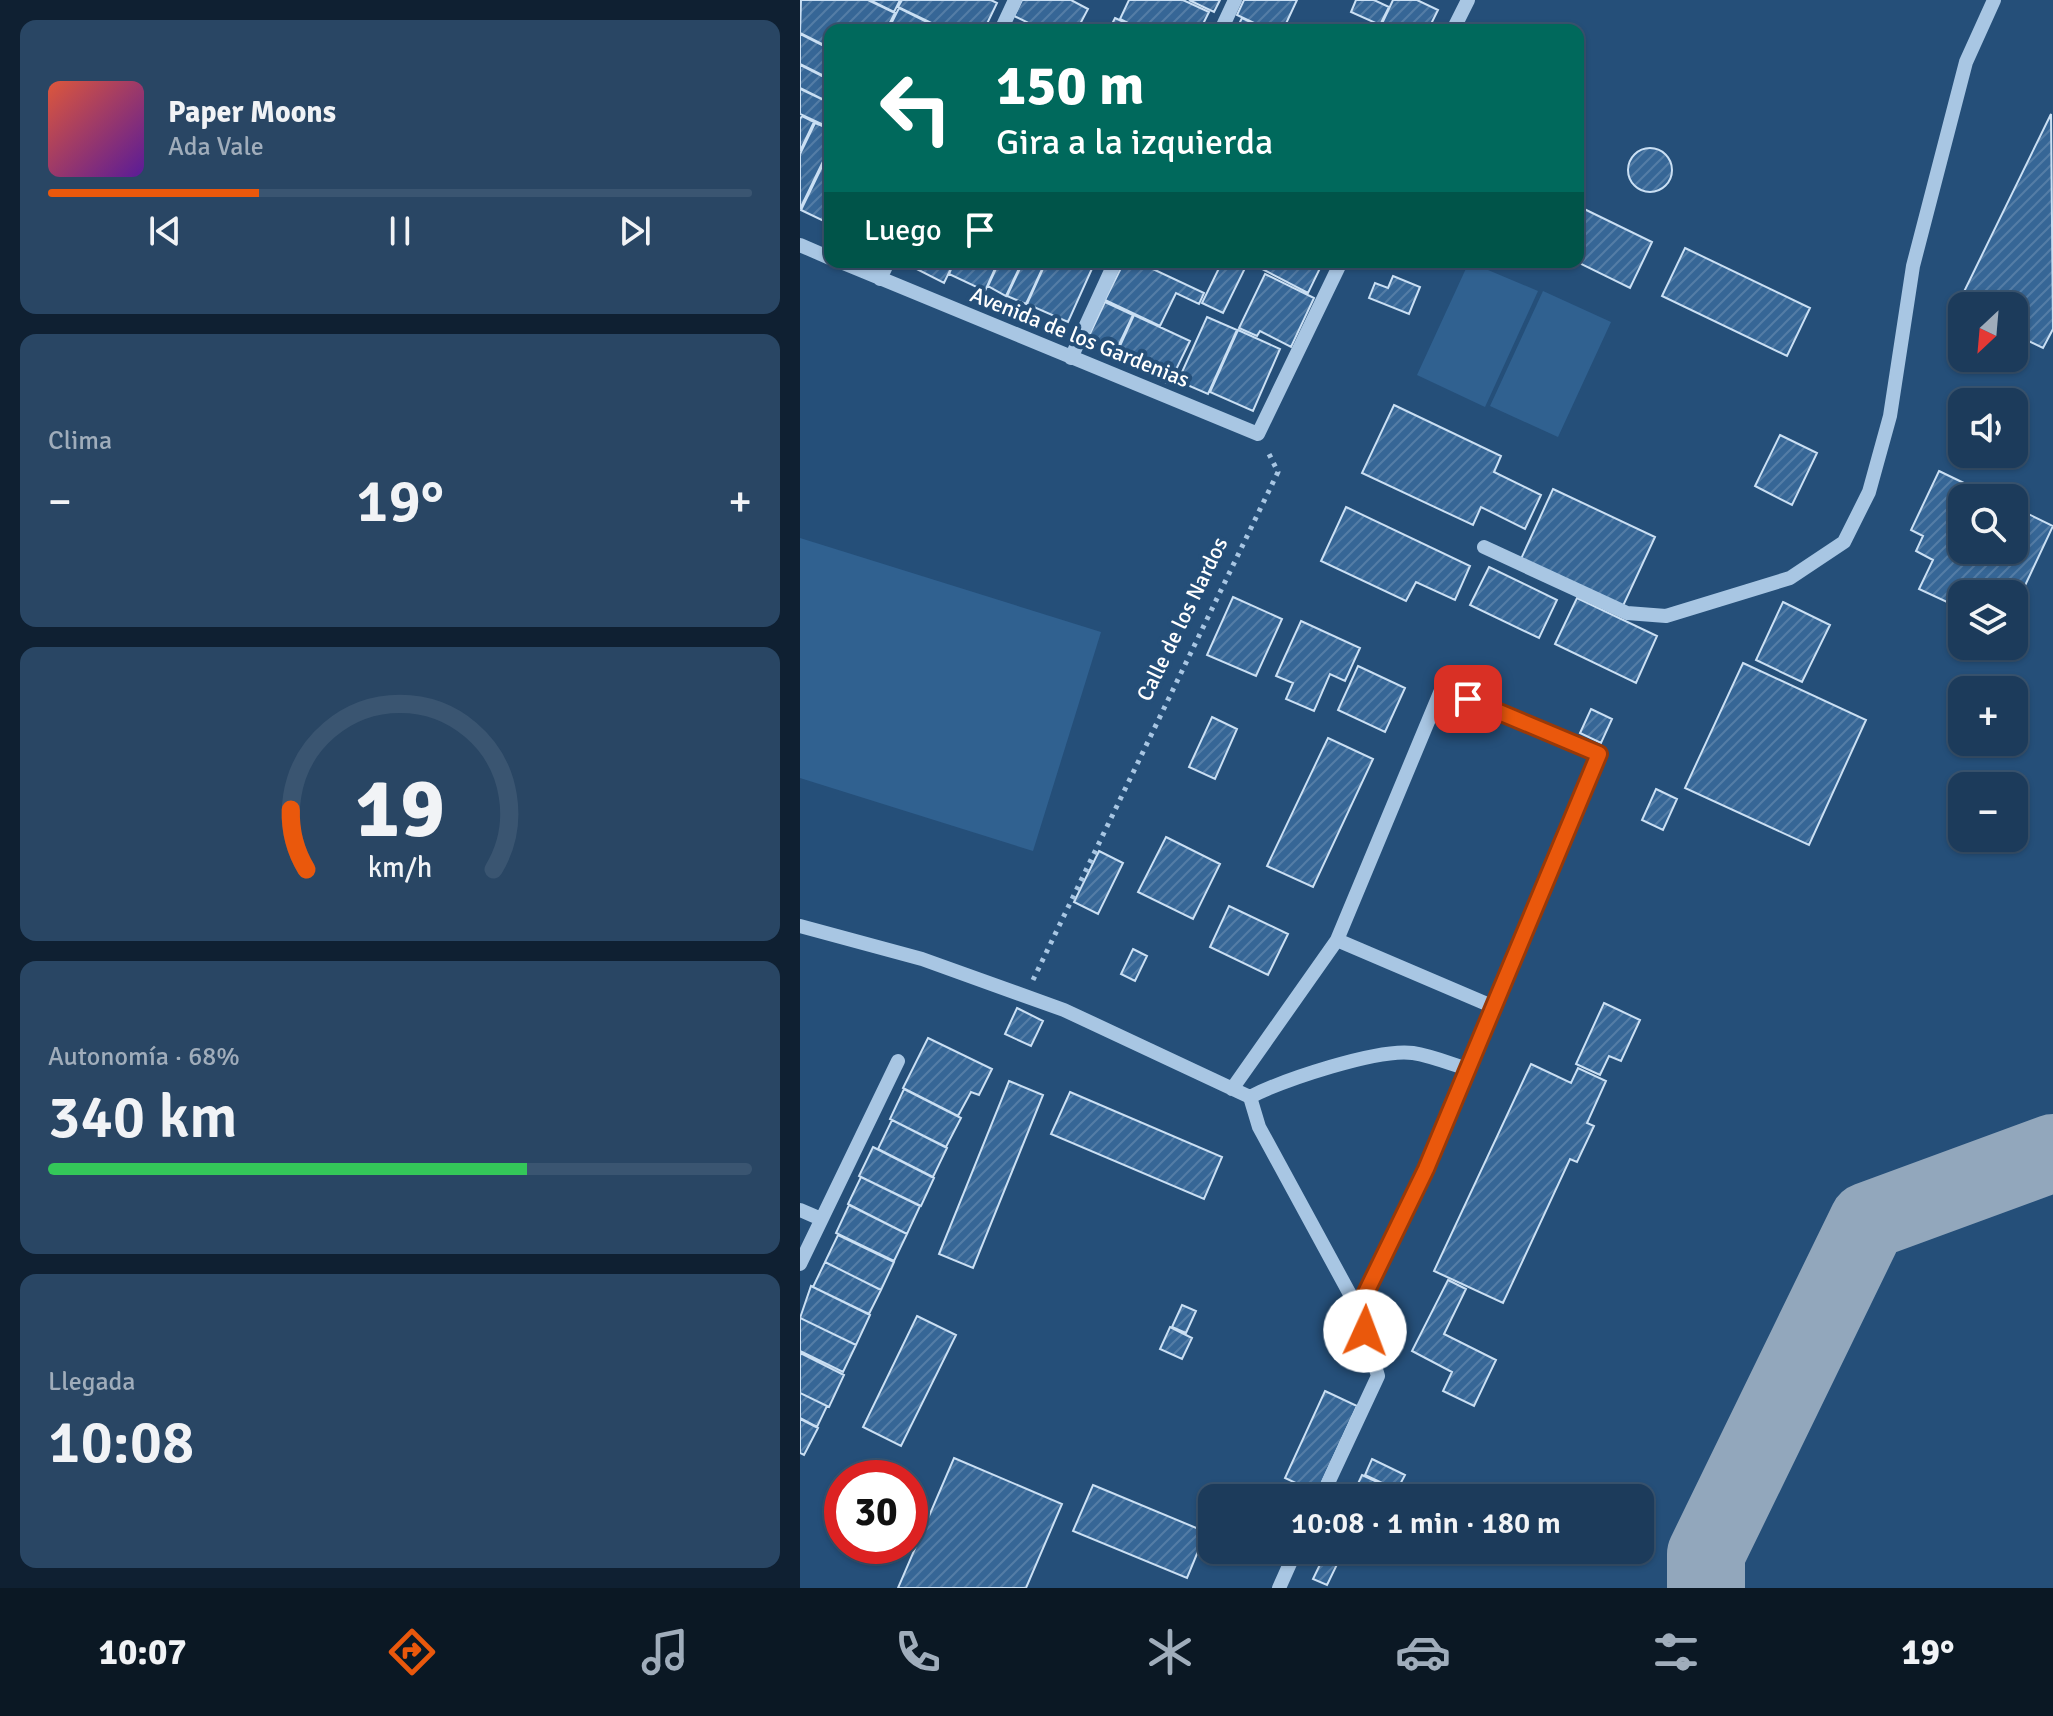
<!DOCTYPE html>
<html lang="es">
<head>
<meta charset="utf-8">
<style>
	:root { --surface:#1c3b5b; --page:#294664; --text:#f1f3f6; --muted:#a0adbb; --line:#3a5571; --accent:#ea580c }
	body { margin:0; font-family:Signika,sans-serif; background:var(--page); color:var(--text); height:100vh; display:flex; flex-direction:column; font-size:30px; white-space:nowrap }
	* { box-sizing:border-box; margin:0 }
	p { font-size:26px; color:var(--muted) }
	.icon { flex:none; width:44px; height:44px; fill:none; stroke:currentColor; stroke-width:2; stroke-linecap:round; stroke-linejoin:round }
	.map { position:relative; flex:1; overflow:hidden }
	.side { display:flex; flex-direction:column; gap:20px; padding:20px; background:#0f2032; width:800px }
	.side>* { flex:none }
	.guide { position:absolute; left:24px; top:24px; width:760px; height:244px; border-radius:16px; box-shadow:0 2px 6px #0004,0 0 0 2px var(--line); background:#00695c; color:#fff; overflow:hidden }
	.needle { width:52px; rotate:206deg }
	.buttons { position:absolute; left:1148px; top:292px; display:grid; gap:16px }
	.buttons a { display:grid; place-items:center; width:80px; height:80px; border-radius:16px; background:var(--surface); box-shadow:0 2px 6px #0004,0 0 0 2px var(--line); font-size:40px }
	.speed { position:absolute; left:24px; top:1460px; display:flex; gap:16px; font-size:40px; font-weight:700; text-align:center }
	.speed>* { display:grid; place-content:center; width:104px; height:104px; border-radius:50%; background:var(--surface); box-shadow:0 2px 6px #0004,0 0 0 2px var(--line); line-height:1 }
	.speed .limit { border:12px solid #d22; background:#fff; color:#111 }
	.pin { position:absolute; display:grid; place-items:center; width:68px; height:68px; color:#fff; margin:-34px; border-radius:16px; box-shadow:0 4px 12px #0006 }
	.me { position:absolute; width:88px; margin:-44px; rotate:2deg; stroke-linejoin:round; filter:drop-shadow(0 0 6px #0008) }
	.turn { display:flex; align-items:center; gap:28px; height:168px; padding:0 40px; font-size:36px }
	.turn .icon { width:104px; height:104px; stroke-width:2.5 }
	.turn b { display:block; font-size:56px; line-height:68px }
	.then { display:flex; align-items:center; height:76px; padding:0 40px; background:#0003; gap:16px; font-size:30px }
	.big { font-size:60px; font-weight:600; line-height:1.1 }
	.side .card { flex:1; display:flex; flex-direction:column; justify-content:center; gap:12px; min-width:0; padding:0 28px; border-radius:16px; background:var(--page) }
	.side .dial { align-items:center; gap:0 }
	.dial svg { height:208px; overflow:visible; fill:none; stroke:var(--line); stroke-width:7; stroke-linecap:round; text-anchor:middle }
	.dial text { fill:var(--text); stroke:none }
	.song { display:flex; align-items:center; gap:24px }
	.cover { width:96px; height:96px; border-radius:12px; background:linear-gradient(135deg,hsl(10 70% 55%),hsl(270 70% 35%)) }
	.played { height:8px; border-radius:4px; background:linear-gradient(90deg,var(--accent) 30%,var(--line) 30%) }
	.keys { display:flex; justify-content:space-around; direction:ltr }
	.heat { display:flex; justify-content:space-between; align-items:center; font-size:44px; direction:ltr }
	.charge { height:12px; border-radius:6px; background:linear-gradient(90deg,#34c759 68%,var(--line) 0) }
	.trip { position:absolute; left:398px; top:1484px; width:456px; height:80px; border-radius:16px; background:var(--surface); box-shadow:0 2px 6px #0004,0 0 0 2px var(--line); font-weight:600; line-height:80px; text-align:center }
	.menu { display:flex; height:128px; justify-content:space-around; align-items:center; background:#0b1824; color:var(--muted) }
	.menu .icon { width:56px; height:56px }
	.menu .current { color:var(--accent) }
	.menu b { font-size:36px; color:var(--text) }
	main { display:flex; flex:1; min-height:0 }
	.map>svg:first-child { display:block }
	.green { fill:#306190 }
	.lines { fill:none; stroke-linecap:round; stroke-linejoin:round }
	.taxiway { stroke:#92a7bc; stroke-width:78 }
	.building { fill:url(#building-hatch); stroke:#cadff3; stroke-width:2 }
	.path { stroke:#a8c6e3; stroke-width:5; stroke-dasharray:4 6; stroke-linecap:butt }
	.minor { stroke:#a8c6e3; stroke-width:14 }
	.route-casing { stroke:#983908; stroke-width:20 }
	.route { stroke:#ea580c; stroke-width:14 }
	.labels { text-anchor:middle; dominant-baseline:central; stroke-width:8; stroke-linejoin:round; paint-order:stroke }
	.street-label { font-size:22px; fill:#fff; stroke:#254f79 }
</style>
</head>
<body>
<main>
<section class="side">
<div class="card">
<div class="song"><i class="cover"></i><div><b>Paper Moons</b><p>Ada Vale</p></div></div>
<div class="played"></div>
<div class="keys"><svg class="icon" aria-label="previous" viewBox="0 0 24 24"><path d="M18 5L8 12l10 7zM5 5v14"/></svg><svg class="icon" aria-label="pause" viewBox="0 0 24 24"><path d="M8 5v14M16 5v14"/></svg><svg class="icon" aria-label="next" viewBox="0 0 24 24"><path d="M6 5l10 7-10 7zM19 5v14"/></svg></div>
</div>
<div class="card"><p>Clima</p>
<div class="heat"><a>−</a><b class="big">19°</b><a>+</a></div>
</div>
<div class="card dial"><svg viewBox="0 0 100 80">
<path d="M14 69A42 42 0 1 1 86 69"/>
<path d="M14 69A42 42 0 0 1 8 46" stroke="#ea580c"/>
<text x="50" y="56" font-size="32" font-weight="700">19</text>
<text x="50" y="72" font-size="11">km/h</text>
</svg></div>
<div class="card"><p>Autonomía · 68%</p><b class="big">340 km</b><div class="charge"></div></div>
<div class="card"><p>Llegada</p><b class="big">10:08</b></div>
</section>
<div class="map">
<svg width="1253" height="1588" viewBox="0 0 1253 1588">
	<defs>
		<pattern id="building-hatch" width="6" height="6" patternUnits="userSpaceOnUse" patternTransform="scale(2)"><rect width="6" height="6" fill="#366696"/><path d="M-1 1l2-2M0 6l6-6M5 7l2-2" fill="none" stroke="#547da6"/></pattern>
	</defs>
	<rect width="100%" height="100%" fill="#254f79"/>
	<path class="green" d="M669 262 738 291 685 407 617 375Z
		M743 291 811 322 758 437 690 406Z
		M0 538 301 632 233 851 0 778Z"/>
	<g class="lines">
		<path class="taxiway" d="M906 1588V1554L1068 1221 1253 1153"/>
	</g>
	<path class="building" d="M1 0H68L95 13 86 30H30V48L0 33Z
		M70 0H100L94 12Z
		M102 0H191L197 3 184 30H146L98 7Z
		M222 0H271L288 9 280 24 293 30H243L214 16Z
		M329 0H383L409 12 400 30H342L320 19Z
		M389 0H420L414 12Z
		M444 0H497L483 30H469L437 15Z
		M556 0H574L589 7 580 25 551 12Z
		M593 0H617L638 10 628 30H579Z
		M99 8 143 30H88Z
		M315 18 341 30H309Z
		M442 18 467 30H436Z
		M0 34 30 49V79L0 64Z
		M0 65 30 80V103L0 88Z
		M0 89 30 103V128L0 114Z
		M1251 114 1253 329 1243 348 1214 334V306H1157Z
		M2 116 14 122 0 151V119Z
		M15 123 30 129V147L0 209V154Z
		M828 170a22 22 0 1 1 44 0a22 22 0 1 1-44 0Z
		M30 150V224L1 210Z
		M778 206 852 242 830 288 777 262Z
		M885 248 1010 308 987 356 862 296Z
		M103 262H154L144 283Z
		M154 262H198L185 291 149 274Z
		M199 262H222L206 296 188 286Z
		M223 262 244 265 226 304 207 296Z
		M246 262H295L268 322 227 304Z
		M324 262H338L404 293 399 304 376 293 360 326 305 300Z
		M422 262H448L423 313 402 303Z
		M449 262H523L508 293Z
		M465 274 514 298 491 347 460 331 457 336 439 328Z
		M593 276 620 287 609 314 569 298 575 283 588 288Z
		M305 302 333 315 315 353 287 340Z
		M334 315 390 341 369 384 314 359Z
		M407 317 437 330 408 394 378 381Z
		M438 330 480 349 453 411 410 392Z
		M594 405 701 456 694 472 741 495 725 529 681 507 673 525 562 473Z
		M980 435 1017 453 992 505 955 486Z
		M1139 471 1195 498H1162V550H1214V507L1253 526 1214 609V594H1162V609L1119 589 1133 560 1116 551 1123 536 1111 530Z
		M753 489 855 537 822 608 720 561Z
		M546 507 670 566 655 600 616 582 606 601 521 561Z
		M689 567 757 600 739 638 670 605Z
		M433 597 482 619 456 676 407 655Z
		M777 598 857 636 836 683 755 644Z
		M983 602 1030 625 1002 682 956 660Z
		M501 621 560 648 545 681 530 674 514 711 486 699 493 683 476 676Z
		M943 663 1066 720 1009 845 885 788Z
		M558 666 605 688 585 732 538 710Z
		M791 709 812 719 801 743 780 733Z
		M412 717 437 729 415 779 389 767Z
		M528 738 573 759 513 887 467 866Z
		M856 789 877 799 863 830 842 820Z
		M366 837 420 864 393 919 338 892Z
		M299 851 323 863 298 914 274 902Z
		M429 906 488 934 468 975 410 947Z
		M333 949 347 956 335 981 321 974Z
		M804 1003 840 1020 821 1061 809 1056 800 1075 776 1064Z
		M217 1008 243 1021 231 1046 205 1034Z
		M128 1038 192 1069 179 1095 171 1092 158 1116 103 1088Z
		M731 1064 771 1083 778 1068 806 1081 787 1123 794 1126 777 1162 770 1159 703 1303 634 1271Z
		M209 1081 243 1095 173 1268 139 1254Z
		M104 1089 161 1118 146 1147 90 1119Z
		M270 1092 422 1157 404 1199 251 1134Z
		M92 1120 147 1148 133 1177 78 1149Z
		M73 1147 134 1178 121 1206 59 1176Z
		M61 1177 120 1206 107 1234 48 1204Z
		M49 1205 107 1234 94 1261 36 1233Z
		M38 1235 94 1262 81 1290 25 1262Z
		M25 1262 81 1290 69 1314 13 1287Z
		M648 1280 666 1289 644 1334 696 1360 674 1406 643 1391 652 1372 612 1351Z
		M11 1286 70 1315 56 1345 0 1318Z
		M382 1305 396 1311 386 1333 372 1327Z
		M117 1316 156 1335 101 1446 63 1427Z
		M0 1318 56 1345 43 1372 0 1351Z
		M370 1327 392 1338 382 1359 360 1349Z
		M0 1353 44 1375 29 1407 0 1393Z
		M525 1391 557 1406 517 1493 485 1478Z
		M0 1393 27 1406 17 1427 0 1418Z
		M0 1419 18 1428 4 1455 0 1453Z
		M154 1458 262 1504 226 1588H98Z
		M572 1459 605 1475 597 1490 565 1475Z
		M562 1475 597 1491 594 1498H572L555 1490Z
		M293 1485 406 1532 387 1578 273 1531Z
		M527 1550H544L527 1585 513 1579Z"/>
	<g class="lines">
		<path class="path" d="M233 980 478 472 468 452"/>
		<path class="minor" d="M201 30 215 0
			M421 30 435 0
			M653 30 668 0
			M0 245 30 258
			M41 262 458 434 541 262
			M80 279 88 262
			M271 358 315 262
			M684 547 827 613 866 616 990 578 1044 542 1069 492 1090 416 1113 266 1166 62 1194 0
			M0 926 122 959 264 1010 450 1097
			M537 940 694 1007
			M432 1089 537 940 642 688 799 754 626 1169 558 1309
			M450 1097 459 1127 558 1309 578 1376 521 1498
			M450 1097C483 1080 578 1048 613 1053 632 1056 651 1064 668 1069
			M0 1210 21 1219
			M0 1264 98 1061
			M479 1588 496 1550"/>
	</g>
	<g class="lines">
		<g class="route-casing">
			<path id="route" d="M565 1331 558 1309 626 1169 799 754 668 699"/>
		</g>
		<use href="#route" class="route"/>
	</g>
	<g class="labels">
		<g class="street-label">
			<text transform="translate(280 337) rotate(22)">Avenida de los Gardenias</text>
			<text transform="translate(382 619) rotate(-64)">Calle de los Nardos</text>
		</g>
	</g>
</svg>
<div class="buttons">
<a><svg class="needle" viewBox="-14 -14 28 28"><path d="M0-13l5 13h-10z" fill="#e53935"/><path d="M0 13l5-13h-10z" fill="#a0adbb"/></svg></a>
<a><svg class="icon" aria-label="sound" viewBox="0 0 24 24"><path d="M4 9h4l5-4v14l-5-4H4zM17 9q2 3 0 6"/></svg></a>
<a><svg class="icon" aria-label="search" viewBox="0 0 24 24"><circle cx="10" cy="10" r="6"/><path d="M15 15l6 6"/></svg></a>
<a><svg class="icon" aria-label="layers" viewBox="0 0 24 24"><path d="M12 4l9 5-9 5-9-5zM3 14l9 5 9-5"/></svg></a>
<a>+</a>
<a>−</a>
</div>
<div class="speed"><div class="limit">30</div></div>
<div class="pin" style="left:668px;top:699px;background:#d93025"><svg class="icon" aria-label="arrive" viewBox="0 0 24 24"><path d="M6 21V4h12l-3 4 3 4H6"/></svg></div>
<svg class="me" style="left:565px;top:1331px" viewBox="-20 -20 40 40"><circle r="19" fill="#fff"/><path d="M0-13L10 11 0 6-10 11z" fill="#ea580c"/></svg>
<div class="trip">10:08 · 1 min · 180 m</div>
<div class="guide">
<div class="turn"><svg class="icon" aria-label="left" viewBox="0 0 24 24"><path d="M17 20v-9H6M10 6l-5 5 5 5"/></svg><div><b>150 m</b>Gira a la izquierda</div></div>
<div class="then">Luego<svg class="icon" aria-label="arrive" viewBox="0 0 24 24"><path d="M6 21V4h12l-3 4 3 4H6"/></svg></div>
</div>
</div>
</main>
<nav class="menu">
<b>10:07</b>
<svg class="icon current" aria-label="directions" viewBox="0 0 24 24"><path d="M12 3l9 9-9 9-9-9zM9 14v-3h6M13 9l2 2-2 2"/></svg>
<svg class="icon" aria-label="music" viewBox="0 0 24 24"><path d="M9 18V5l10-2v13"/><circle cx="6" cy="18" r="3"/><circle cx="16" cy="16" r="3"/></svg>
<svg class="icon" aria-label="phone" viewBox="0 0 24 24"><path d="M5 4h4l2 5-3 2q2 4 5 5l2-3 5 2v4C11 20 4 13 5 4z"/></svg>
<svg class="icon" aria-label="climate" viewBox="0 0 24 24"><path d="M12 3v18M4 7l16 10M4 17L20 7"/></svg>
<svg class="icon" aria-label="car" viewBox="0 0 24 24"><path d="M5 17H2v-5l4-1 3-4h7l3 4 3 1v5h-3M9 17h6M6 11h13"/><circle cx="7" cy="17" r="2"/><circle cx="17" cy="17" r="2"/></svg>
<svg class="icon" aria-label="filters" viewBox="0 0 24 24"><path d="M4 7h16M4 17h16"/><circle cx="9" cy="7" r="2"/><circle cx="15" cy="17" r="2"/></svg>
<b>19°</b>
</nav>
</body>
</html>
